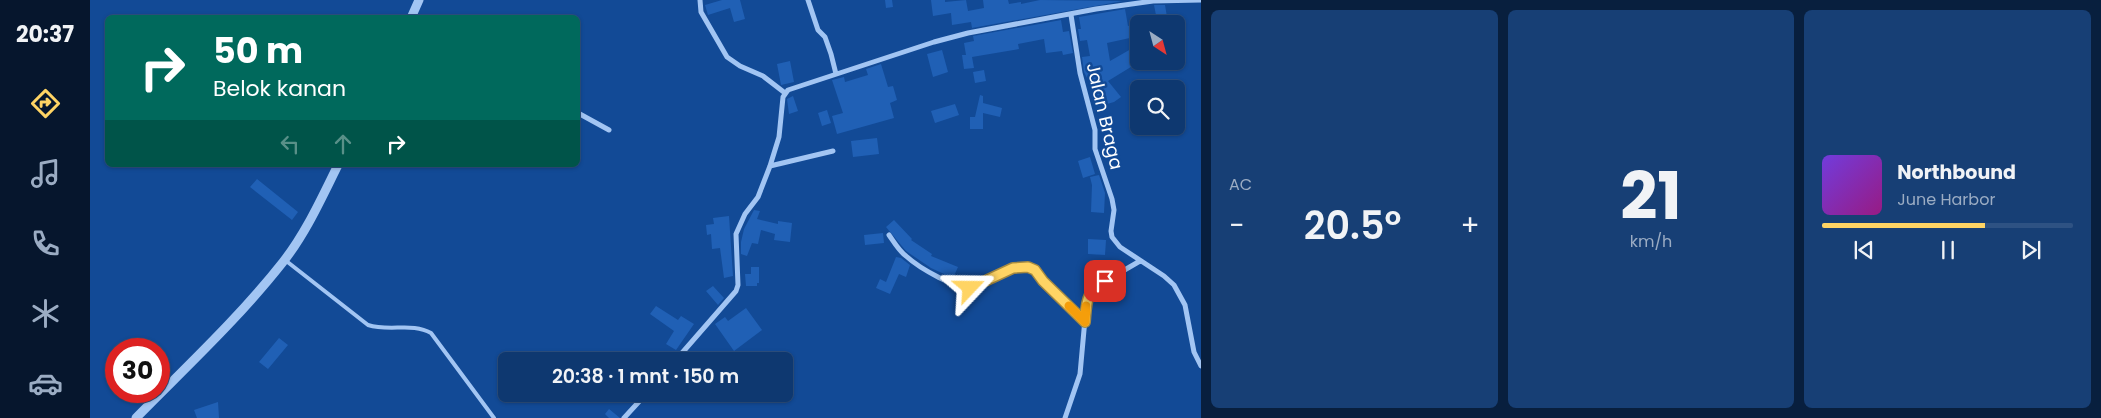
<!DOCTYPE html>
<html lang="id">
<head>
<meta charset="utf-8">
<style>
	:root { --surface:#0e3870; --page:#173f75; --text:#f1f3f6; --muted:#9bacc3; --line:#2e5283; --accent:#ffd464 }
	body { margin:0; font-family:Poppins,sans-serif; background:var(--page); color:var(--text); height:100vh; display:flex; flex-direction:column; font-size:19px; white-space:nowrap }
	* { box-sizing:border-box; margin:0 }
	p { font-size:16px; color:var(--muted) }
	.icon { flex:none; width:28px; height:28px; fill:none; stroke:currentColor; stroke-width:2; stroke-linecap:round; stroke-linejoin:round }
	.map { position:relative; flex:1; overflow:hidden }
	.panel { display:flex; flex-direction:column; gap:10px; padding:10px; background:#081f3e; width:900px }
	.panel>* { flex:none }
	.guide { position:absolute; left:15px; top:15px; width:475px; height:152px; border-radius:8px; box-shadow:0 1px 4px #0004,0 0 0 1px var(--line); background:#00695c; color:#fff; overflow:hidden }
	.needle { width:32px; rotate:144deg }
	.controls { position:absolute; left:1040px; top:15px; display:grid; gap:10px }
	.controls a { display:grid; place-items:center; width:55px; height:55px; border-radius:8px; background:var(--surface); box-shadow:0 1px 4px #0004,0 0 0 1px var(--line); font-size:25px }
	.speed { position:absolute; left:15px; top:338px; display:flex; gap:10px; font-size:25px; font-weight:700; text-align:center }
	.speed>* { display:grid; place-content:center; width:65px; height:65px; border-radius:50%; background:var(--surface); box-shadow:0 1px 4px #0004,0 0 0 1px var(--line); line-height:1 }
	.speed .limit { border:8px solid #d22; background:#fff; color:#111 }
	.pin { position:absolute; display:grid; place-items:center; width:42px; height:42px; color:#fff; margin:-21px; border-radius:10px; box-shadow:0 2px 8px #0006 }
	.me { position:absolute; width:55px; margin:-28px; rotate:67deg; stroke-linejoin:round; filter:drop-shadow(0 0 4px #0008) }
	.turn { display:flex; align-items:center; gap:18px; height:105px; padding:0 25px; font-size:22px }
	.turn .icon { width:65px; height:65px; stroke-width:2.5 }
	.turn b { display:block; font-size:35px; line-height:42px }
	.lanes { display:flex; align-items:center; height:48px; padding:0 25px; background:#0003; justify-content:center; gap:25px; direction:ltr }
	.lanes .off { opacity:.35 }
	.big { font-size:38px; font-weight:600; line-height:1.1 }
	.panel .tile { flex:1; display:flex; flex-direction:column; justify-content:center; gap:8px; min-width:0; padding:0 18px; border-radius:8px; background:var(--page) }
	.panel .dial { align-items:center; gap:0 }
	.dial b { font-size:65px; line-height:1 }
	.song { display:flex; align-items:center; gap:15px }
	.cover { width:60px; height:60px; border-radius:8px; background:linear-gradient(135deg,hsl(260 70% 55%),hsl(310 70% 35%)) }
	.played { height:5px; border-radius:2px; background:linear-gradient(90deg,var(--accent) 65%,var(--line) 65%) }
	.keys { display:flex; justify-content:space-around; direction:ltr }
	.heat { display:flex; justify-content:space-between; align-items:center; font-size:28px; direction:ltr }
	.panel .tiles { flex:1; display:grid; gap:10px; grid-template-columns:repeat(3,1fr) }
	.trip { position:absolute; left:408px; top:352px; width:295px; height:50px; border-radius:8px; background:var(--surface); box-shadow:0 1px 4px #0004,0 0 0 1px var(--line); font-weight:600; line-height:50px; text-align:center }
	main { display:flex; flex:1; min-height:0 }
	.dock { display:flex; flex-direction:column; width:90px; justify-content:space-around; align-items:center; background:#06162d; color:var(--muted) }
	.dock .icon { width:35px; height:35px }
	.dock .selected { color:var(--accent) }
	.dock b { font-size:22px; color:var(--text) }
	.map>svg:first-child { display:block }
	.building { fill:#2060b5 }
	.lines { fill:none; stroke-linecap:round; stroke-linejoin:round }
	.service { stroke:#a2c5f3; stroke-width:4 }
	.minor { stroke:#a2c5f3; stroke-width:5 }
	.tertiary { stroke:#a2c5f3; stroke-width:9 }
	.route-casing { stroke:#a68a41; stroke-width:12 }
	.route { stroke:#ffd464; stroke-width:9 }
	.slow { stroke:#f59e0b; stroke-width:9 }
	.labels { text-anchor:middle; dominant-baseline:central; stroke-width:5; stroke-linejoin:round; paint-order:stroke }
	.street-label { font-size:18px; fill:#fff; stroke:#124a96 }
</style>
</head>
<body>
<main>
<nav class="dock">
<b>20:37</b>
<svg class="icon selected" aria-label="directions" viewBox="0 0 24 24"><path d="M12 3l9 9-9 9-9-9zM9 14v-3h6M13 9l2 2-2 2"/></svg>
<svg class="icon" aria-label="music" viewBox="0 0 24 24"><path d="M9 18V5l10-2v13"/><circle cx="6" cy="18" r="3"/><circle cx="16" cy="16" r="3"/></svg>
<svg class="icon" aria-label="phone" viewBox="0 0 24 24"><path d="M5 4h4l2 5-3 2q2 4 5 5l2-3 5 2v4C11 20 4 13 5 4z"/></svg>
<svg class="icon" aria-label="climate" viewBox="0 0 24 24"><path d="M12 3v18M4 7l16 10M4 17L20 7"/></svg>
<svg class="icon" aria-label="car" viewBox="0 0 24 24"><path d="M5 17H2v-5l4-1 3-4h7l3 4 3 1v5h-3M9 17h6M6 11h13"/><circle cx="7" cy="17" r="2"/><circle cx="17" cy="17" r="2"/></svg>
</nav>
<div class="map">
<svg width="1111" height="418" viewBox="0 0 1111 418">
	<rect width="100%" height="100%" fill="#124a96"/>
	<path class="building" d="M632 0H650L655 19 644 22 640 8 618 15 615 5Z
		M795 0H802L803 7 796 8Z
		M841 0H855V2L876 0 878 11 894 8 893 0H918L919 4 931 2V4L950 0 1033 1 882 28 881 22 862 25 861 13 843 16Z
		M1064 5H1075L1077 17 1067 20Z
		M1035 9 1038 26 1049 23V36L1017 43 1020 61 1041 49 1049 62 1018 81 1031 97 1024 102 1007 107 1004 97 1006 96 994 72 992 57 1000 56 997 40 990 41 988 29H991L989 17Z
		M971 20 973 32 979 31 983 53 973 55 972 51 956 53 954 39 928 44 929 49 882 57 884 68 874 69 872 55H876L874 43 884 41 883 36Z
		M1086 33 1095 39 1086 54Z
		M852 50 858 72 843 77 837 54Z
		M700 61 704 82 691 85 687 64Z
		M791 64 798 87 803 86 807 100 800 103 804 118 747 134 742 116 753 113 742 80 754 77 755 82 778 75 776 69Z
		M894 70 896 81 885 83 883 72Z
		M890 95 893 96V103L912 108 910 117 893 113V129H880V117H885Z
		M703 96 708 111 699 114 697 99Z
		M865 104 869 115 845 123 841 111Z
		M737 110 741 123 732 126 728 113Z
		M787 138 789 154 763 157 761 141Z
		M1000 157 1005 174 993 178 988 161Z
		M1009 175 1015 193 1014 213 1001 212 1002 185 1000 177Z
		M167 179 208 212 202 220 160 187Z
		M664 210 670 211 667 219 688 224V221L702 223 700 242 684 240 685 234 671 230 668 244 662 243 657 256 651 254V242L654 229Z
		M639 216 643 276 634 278 630 248 622 249 621 234 617 235 616 225 624 224 623 218Z
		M804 220 822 239 821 240 842 254 841 256 868 267 863 278 841 268 816 251 796 227Z
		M793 233 794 243 775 245 774 235Z
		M998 239 1016 240 1015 255 998 254Z
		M806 257 811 258 820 265 816 277 809 274 800 294 786 288 790 279 796 282Z
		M661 267H669V283H667V286H656L655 274H661Z
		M623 286 634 298 628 305 616 291Z
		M566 306 588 320 591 316 604 324 586 350 576 344 584 331 560 314Z
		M656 308 672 330 644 351 625 324 635 317 638 321Z
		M189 338 198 345 178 369 169 362Z
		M128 402 129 418H107L104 410Z
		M519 409 530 418H519L515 414Z"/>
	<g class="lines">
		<path class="service" d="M195 260 278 325C300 332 322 322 341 333L404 418"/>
		<path class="minor" d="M610 0 611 12 637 57 650 66 673 76 695 93
			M718 0 728 30 735 37 741 54 746 74
			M981 15 990 73 1005 130V149L1022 199 1024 210 1021 231 1022 237 1030 247 1074 276 1084 285 1095 305 1104 352 1111 366
			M488 113 519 130
			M680 166 743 151
			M799 235C804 242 809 251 816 256 828 267 869 292 884 287 898 283 923 263 937 267 944 268 986 313 995 322
			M585 361 646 291 648 285 646 234 655 214 668 197 680 166 689 137 693 97 698 90 844 42 878 33 1006 9 1063 1 1111 0
			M534 418 556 394
			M975 418 990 374 997 297 1007 286 1050 261"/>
		<path class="tertiary" d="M321 18 329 0
			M46 418C96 367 149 318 193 262 216 233 232 197 248 165"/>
	</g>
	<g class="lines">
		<g class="route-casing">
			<path id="route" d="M880 288 923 268 938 267 945 270 953 281 995 322C997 300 995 294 1015 281"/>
		</g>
		<use href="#route" class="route"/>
		<path class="slow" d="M979 306 995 322 996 306"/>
	</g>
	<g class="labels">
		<g class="street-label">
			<text transform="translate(1015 116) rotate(77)">Jalan Braga</text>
		</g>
	</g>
</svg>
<div class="controls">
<a><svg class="needle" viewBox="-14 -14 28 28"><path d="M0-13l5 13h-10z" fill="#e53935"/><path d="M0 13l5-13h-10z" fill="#9bacc3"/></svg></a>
<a><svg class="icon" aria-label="search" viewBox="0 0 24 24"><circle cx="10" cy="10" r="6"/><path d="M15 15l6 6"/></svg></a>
</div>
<div class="speed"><div class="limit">30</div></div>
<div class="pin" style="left:1015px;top:281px;background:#d93025"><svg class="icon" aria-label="arrive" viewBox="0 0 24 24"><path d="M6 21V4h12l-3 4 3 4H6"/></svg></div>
<svg class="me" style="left:880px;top:288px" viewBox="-20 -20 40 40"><path d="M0-17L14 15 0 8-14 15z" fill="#ffd464" stroke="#fff" stroke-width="4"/></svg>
<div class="trip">20:38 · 1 mnt · 150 m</div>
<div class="guide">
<div class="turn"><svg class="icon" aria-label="right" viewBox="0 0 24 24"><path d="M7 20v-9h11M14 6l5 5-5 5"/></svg><div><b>50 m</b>Belok kanan</div></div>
<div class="lanes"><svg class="icon off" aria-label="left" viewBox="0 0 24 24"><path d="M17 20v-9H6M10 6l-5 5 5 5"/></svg><svg class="icon off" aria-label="ahead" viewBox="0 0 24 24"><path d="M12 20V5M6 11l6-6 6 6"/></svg><svg class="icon" aria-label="right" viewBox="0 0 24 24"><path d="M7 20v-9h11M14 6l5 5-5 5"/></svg></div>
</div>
</div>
<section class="panel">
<div class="tiles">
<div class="tile"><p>AC</p>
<div class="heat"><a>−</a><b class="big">20.5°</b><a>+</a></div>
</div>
<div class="tile dial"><b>21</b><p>km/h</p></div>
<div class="tile">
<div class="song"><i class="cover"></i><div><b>Northbound</b><p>June Harbor</p></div></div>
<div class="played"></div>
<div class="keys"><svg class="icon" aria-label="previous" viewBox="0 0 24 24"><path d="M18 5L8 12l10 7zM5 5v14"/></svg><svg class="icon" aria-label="pause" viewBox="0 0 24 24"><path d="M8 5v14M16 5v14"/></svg><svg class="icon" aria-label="next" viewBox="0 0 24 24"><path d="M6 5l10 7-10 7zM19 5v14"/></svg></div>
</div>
</div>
</section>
</main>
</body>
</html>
